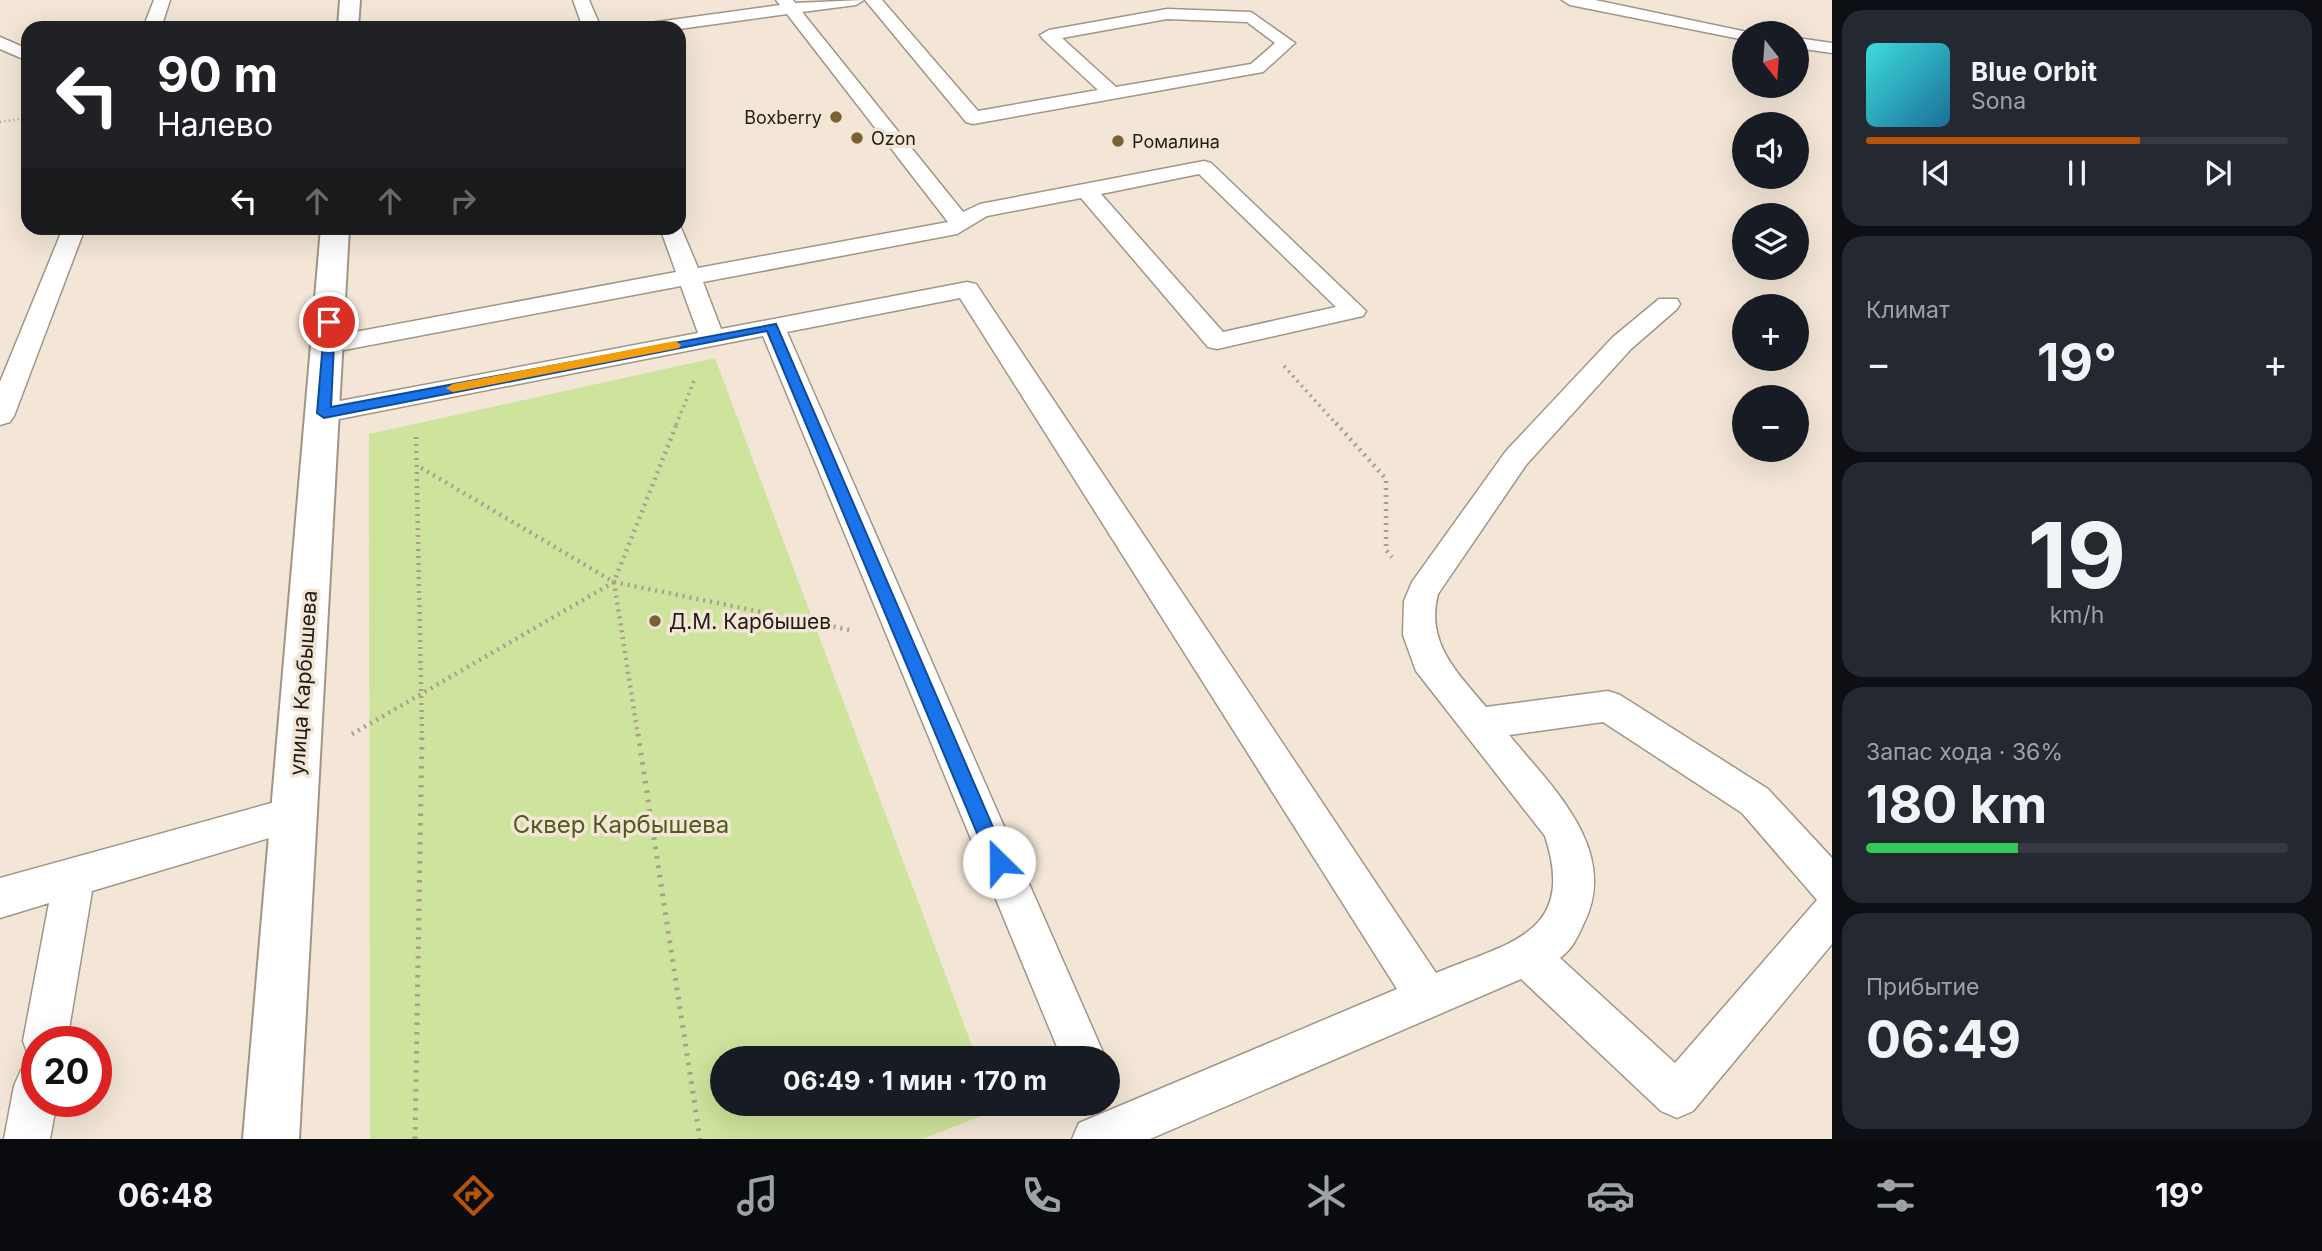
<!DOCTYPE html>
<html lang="ru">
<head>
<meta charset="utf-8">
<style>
	:root { --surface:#171b24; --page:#242831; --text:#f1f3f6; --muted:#9ea1a6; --line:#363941; --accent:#b45309 }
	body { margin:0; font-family:Inter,sans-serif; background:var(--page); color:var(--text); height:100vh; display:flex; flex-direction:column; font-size:26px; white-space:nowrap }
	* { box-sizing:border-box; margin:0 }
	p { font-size:23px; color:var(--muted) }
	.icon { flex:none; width:38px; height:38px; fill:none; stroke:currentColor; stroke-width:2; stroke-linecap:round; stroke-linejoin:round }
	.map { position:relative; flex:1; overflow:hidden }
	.panel { display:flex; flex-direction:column; gap:10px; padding:10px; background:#0d0f14; width:490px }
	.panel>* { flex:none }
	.top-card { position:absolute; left:21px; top:21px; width:665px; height:214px; border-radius:21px; box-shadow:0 7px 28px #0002; background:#202124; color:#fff; overflow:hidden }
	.needle { width:46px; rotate:163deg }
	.buttons { position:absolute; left:1732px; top:21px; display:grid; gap:14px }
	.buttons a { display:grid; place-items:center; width:77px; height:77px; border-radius:50%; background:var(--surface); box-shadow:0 7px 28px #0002; font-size:35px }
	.speed { position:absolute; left:21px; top:1026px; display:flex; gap:14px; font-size:35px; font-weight:700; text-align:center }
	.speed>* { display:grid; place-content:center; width:91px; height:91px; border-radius:50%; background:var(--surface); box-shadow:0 7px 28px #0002; line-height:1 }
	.speed .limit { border:10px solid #d22; background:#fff; color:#111 }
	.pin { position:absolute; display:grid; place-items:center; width:60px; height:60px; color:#fff; margin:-30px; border:4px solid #fff; border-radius:50%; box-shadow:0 2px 7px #0007 }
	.me { position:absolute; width:77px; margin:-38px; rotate:337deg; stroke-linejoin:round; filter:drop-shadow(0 0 5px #0008) }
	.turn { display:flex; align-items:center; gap:24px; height:147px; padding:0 21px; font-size:32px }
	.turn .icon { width:91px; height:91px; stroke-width:2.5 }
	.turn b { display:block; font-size:49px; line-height:60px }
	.lanes { display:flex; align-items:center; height:66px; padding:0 21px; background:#0003; justify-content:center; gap:35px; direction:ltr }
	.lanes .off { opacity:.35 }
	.big { font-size:52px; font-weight:700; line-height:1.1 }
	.panel .card { flex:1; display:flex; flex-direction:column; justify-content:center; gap:10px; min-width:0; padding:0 24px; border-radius:21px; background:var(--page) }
	.panel .dial { align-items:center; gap:0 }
	.dial b { font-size:91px; line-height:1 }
	.song { display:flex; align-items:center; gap:21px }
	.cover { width:84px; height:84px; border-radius:10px; background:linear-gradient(135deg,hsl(180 70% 55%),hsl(200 70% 35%)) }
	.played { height:7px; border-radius:4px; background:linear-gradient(90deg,var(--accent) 65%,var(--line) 65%) }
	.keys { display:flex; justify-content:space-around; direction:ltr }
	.heat { display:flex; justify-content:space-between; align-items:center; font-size:38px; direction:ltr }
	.charge { height:10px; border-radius:5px; background:linear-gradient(90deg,#34c759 36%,var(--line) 0) }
	.trip { position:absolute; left:710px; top:1046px; width:410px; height:70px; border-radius:35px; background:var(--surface); box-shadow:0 7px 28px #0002; font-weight:700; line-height:70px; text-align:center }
	.dock { display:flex; height:112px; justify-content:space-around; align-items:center; background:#090b0e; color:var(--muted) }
	.dock .icon { width:49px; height:49px }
	.dock .current { color:var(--accent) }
	.dock b { font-size:32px; color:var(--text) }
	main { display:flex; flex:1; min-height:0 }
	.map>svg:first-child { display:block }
	.green { fill:#cee39c }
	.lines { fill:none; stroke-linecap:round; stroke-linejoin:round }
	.service-casing { stroke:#a19587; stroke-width:3 }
	.minor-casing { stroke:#a19587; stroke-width:4 }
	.path-far3 { stroke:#a79d91; stroke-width:2.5; stroke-dasharray:1 3.5; stroke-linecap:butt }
	.path-far2 { stroke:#a79d91; stroke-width:3.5; stroke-dasharray:2 4.5; stroke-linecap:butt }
	.path-far1 { stroke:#a79d91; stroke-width:4.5; stroke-dasharray:2 5; stroke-linecap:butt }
	.path { stroke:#a79d91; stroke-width:5; stroke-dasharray:2.5 7; stroke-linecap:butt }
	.service { fill:#fff; fill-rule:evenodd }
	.minor { fill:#fff; fill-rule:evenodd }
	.route { fill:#1a73e8; stroke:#114b97; stroke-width:2 }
	.slow { fill:#f59e0b }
	.poi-dot { fill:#796333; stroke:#f3e6d7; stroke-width:2.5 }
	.labels { text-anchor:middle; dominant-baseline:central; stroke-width:7; stroke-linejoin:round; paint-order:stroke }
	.far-poi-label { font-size:18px; fill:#201c16; stroke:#f3e6d7; text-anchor:start }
	.poi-label { font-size:21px; fill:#201c16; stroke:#f3e6d7; text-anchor:start }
	.street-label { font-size:21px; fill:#201c16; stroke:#f3e6d7 }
	.near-park-label { font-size:24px; fill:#4e5c21; stroke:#f3e6d7 }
</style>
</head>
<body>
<main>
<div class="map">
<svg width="1832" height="1139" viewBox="0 0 1832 1139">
	<rect width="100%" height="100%" fill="#f3e6d7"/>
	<path class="green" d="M715 358 977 1059H723V1104H994L996 1110 923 1139H370L369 434Z"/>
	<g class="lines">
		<g class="service-casing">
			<path id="service" d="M154 0H170L161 28H143Z
				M573 0H589L601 28H583Z
				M776 0H793L795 3 864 0 856 5 802 12 963 212 980 204 1204 161 1211 163 1366 311 1363 316 1354 318 1217 349 1208 347 1081 198 987 216 957 234 703 282 721 329 967 282 976 284 1436 973C1510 942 1577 934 1545 836L1416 671 1403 635 1404 601 1412 582 1506 451 1613 337 1659 299H1677L1680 304 1677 309 1631 349 1526 465 1438 594C1425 643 1458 673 1486 707L1608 691 1620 695 1768 789 1832 858V944L1693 1111 1677 1118 1661 1111 1521 979 1150 1139H1072L1079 1123 1397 989 960 298 787 332 1106 1059H1062L763 336 324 422 314 419 310 413 314 407 324 404 698 333 681 286 328 353 319 351 315 345 319 339 328 337 676 272 660 228H679V223L698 268 948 222 787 14 679 29 640 28 649 23 780 5ZM1199 174 1336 307 1223 332 1101 194ZM1603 722 1742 813 1817 900 1675 1063 1560 958C1573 948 1577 938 1584 923 1620 850 1552 787 1509 735Z
				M865 0H882L978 111 1098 90 1043 39 1040 35 1049 30 1167 9 1251 12 1295 43 1263 72 973 124 966 122ZM1167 19 1247 22 1275 43 1251 64 1116 87 1062 38Z
				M1562 0H1595L1752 33H1745V40L1570 5Z
				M0 37 28 49V61L0 49Z
				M1797 38 1832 43V53L1797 48Z
				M63 228H85L14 416 10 422 0 425V382Z
				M293 797 306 803 312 815 306 827 92 891 67 1041H37V1060L29 1057 23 1041 49 903 0 918V878Z
				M37 1064V1101H57L50 1139H4L14 1086 21 1070Z"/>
		</g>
		<g class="minor-casing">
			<path id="minor" d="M340 0H360L358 28H338Z
				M321 228H349L299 1139H243Z"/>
		</g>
		<path class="path-far3" d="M0 122 28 118"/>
		<path class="path-far2" d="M1284 366 1337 425
			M676 425 694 381"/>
		<path class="path-far1" d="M1336 423 1386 479V550L1392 557
			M416 437 422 736
			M614 582 850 630
			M352 734 614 582 418 466
			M638 736 614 582 677 423"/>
		<path class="path" d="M638 734 700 1139
			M415 1139 422 734"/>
		<use href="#service" class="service"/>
		<use href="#minor" class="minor"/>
	</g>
	<path class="route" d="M325 319 335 322 331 407 776 324 1008 862 1006 869 999 871 992 869 767 331 324 418 317 413Z"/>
	<path class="slow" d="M675 341 681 345 679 348 453 392 446 388 453 384Z"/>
	<g class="poi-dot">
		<circle cx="836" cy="117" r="7"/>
		<circle cx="857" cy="138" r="7"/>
		<circle cx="1118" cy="141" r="7"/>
		<circle cx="655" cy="621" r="7"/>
	</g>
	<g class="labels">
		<g class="far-poi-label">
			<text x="822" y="117" text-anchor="end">Boxberry</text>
			<text x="871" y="138">Ozon</text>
			<text x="1132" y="141">Ромалина</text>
		</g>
		<g class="poi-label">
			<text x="669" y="621">Д.М. Карбышев</text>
		</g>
		<g class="street-label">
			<text transform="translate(303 683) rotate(-86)">улица Карбышева</text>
		</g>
		<g class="near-park-label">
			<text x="621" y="824">Сквер Карбышева</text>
		</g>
	</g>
</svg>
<div class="buttons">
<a><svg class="needle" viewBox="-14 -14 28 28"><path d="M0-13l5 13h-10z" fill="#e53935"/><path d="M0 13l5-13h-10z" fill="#9ea1a6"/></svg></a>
<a><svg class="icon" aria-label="sound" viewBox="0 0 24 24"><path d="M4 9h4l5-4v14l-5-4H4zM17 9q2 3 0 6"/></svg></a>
<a><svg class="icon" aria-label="layers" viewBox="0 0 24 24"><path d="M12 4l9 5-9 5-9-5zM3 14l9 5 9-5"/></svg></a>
<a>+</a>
<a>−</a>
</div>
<div class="speed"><div class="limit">20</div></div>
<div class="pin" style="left:329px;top:322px;background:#d93025"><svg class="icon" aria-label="arrive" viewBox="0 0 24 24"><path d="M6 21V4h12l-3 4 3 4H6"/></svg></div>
<svg class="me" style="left:999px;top:862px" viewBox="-20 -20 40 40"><circle r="19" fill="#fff"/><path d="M0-13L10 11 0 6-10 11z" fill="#1a73e8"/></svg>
<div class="trip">06:49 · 1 мин · 170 m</div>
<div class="top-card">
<div class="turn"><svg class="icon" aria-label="left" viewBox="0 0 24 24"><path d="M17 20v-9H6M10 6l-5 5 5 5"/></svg><div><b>90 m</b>Налево</div></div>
<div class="lanes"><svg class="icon" aria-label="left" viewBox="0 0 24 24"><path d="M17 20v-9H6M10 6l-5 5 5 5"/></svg><svg class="icon off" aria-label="ahead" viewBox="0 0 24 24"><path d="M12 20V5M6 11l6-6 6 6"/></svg><svg class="icon off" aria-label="ahead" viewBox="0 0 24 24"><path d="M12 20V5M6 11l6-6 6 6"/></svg><svg class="icon off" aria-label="right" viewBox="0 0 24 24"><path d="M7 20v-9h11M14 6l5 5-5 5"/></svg></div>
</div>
</div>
<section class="panel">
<div class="card">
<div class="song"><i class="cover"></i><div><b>Blue Orbit</b><p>Sona</p></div></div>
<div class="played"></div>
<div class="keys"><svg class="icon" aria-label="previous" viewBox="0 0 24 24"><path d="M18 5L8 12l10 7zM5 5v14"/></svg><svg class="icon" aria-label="pause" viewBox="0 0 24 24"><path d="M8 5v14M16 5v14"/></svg><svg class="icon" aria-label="next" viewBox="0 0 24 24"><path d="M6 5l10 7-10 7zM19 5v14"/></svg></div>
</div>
<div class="card"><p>Климат</p>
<div class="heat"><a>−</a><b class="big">19°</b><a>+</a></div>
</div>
<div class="card dial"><b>19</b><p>km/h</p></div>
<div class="card"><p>Запас хода · 36%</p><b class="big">180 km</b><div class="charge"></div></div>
<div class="card"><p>Прибытие</p><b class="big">06:49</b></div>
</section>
</main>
<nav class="dock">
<b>06:48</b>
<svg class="icon current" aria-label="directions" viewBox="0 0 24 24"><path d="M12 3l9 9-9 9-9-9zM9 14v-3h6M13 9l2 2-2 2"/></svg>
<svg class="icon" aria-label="music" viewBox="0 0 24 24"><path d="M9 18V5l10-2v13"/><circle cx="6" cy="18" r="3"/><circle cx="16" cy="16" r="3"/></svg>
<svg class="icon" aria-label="phone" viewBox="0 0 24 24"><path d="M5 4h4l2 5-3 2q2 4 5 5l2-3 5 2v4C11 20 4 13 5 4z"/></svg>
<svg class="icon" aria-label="climate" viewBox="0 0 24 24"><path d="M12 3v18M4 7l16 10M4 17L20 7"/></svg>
<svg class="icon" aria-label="car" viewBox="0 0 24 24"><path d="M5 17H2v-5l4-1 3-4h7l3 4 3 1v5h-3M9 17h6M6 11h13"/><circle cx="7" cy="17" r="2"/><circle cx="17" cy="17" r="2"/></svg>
<svg class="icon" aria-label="filters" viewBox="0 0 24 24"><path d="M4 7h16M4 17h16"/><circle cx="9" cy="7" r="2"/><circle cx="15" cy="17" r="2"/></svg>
<b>19°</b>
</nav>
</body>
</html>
